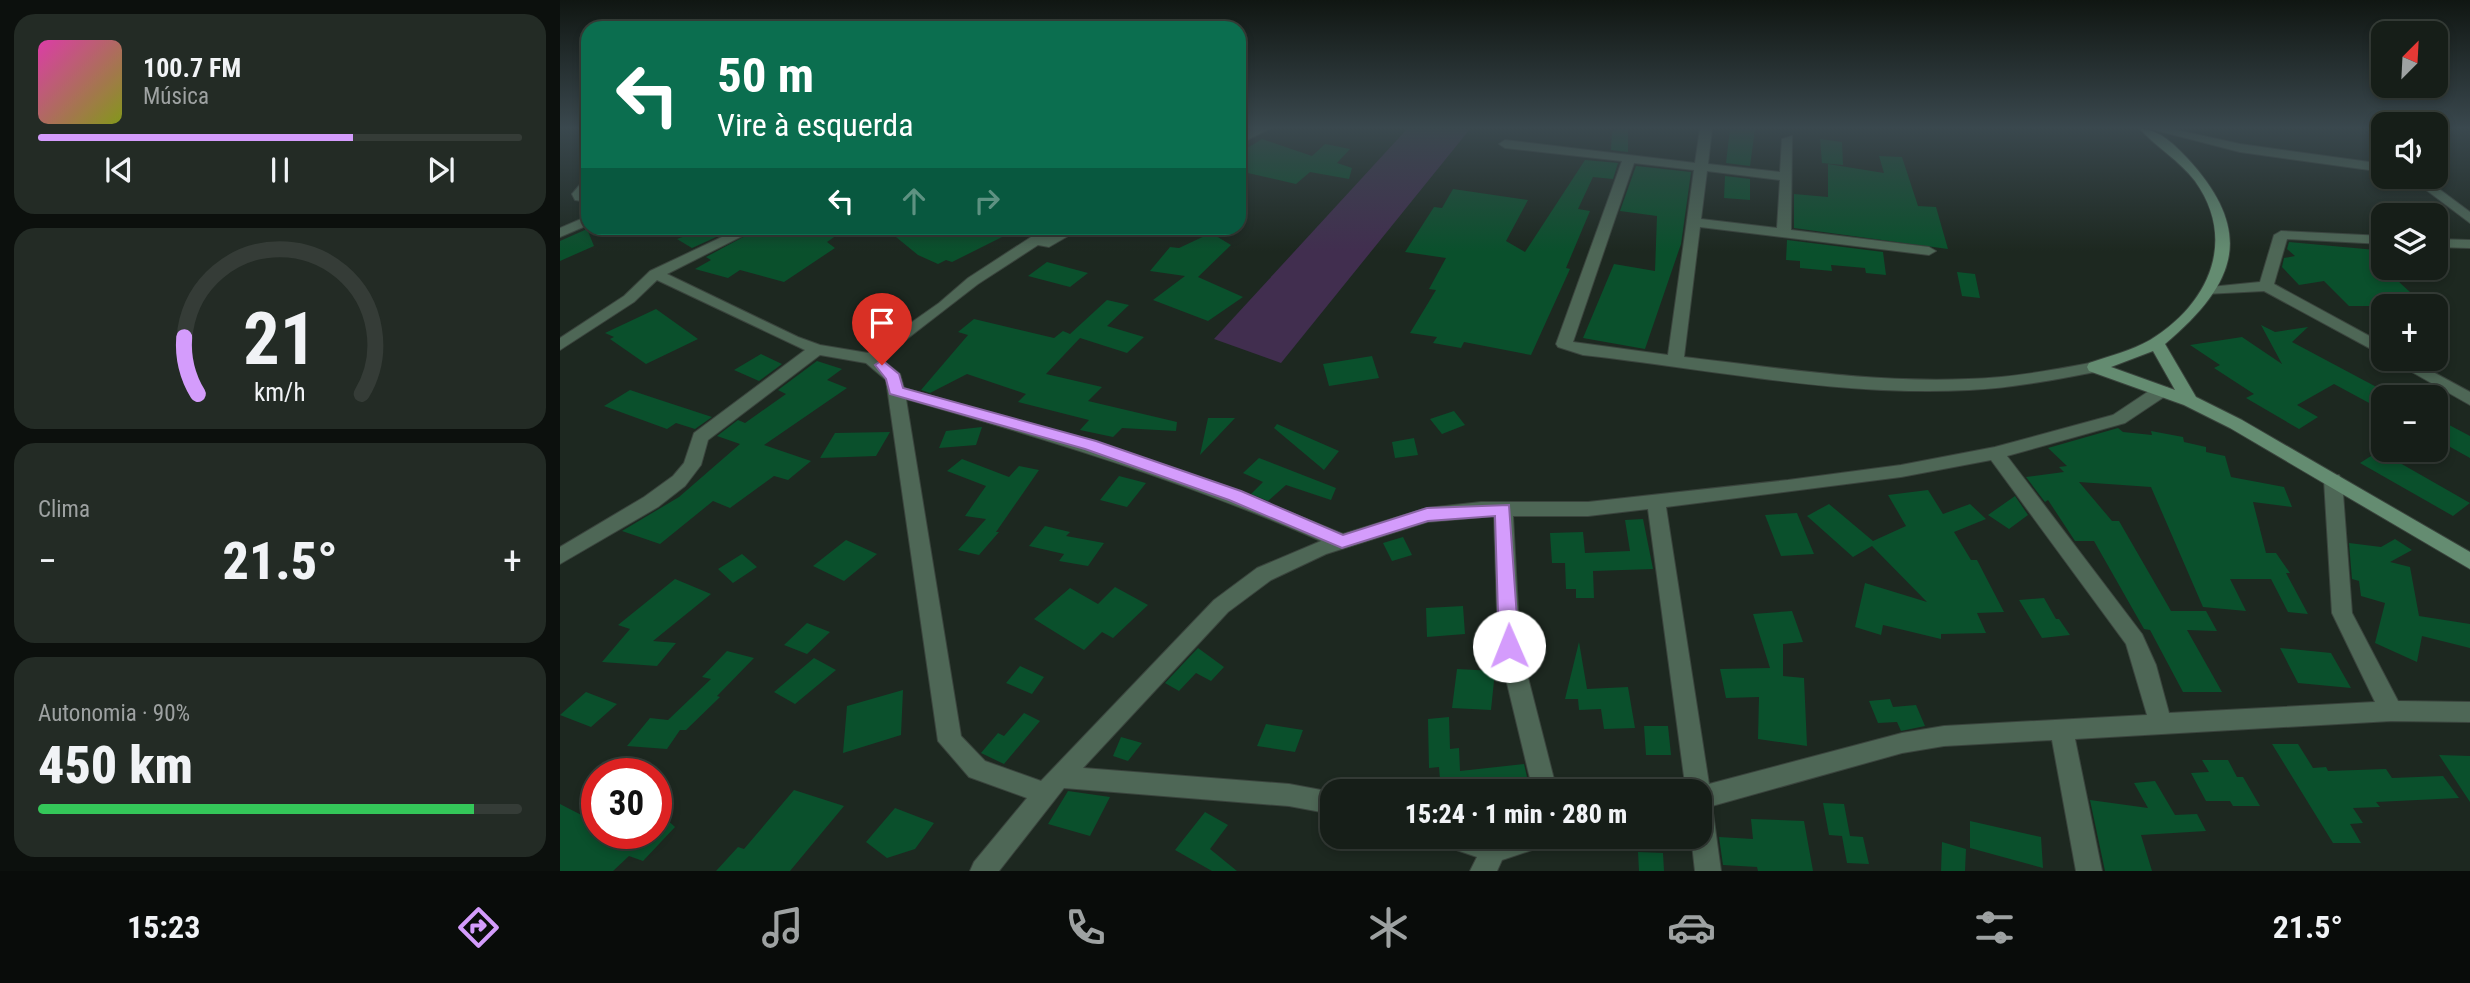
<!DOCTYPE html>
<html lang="pt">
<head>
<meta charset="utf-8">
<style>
	:root { --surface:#161e18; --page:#232b25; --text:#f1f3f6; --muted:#9ea2a2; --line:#353c37; --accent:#d49cfc }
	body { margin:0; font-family:"Roboto Condensed",sans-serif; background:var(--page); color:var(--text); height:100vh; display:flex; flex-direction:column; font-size:26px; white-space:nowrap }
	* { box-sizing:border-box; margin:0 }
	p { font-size:23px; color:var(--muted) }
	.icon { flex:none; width:38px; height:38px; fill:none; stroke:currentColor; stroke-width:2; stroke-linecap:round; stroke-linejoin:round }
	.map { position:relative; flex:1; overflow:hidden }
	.side { display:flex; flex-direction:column; gap:14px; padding:14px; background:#0c100d; width:560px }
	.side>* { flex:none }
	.top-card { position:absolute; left:21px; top:21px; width:665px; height:214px; border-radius:21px; box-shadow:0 4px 10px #0003,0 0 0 2px var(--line); background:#0b6e4f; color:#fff; overflow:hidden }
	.needle { width:46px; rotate:24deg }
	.controls { position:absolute; left:1811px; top:21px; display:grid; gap:14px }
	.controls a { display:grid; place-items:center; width:77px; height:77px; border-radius:14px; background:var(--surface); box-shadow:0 4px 10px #0003,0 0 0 2px var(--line); font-size:35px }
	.speed { position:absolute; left:21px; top:758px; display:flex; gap:14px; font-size:35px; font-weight:700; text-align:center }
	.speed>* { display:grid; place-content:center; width:91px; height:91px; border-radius:50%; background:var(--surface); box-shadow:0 4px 10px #0003,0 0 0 2px var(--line); line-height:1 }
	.speed .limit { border:10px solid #d22; background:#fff; color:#111 }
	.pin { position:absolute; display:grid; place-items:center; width:60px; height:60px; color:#fff; margin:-72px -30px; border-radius:50% 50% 50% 0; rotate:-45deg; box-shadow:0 0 7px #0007 }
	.pin .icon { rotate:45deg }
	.me { position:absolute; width:77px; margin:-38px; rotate:359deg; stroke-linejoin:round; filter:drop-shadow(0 0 5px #0008) }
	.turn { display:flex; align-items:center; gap:24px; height:147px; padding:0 21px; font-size:32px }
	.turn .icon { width:91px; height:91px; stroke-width:2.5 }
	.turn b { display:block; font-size:49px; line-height:60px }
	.lanes { display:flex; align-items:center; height:66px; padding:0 21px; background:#0003; justify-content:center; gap:35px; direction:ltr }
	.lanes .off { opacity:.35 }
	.big { font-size:52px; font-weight:800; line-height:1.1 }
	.side .card { flex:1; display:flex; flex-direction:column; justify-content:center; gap:10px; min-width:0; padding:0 24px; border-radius:21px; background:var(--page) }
	.side .dial { align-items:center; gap:0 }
	.dial svg { height:182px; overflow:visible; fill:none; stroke:var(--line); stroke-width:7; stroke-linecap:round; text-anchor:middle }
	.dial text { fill:var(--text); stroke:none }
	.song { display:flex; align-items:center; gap:21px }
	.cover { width:84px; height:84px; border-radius:10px; background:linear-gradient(135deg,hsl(320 70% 55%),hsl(70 70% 35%)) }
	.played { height:7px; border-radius:4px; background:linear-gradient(90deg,var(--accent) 65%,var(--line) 65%) }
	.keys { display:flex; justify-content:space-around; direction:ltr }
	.heat { display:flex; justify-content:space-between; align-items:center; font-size:38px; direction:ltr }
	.charge { height:10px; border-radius:5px; background:linear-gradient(90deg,#34c759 90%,var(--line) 0) }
	.trip { position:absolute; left:760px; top:779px; width:392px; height:70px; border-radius:21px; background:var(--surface); box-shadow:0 4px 10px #0003,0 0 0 2px var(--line); font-weight:800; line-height:70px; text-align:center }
	.tab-bar { display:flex; height:112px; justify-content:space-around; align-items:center; background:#090c0a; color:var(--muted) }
	.tab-bar .icon { width:49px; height:49px }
	.tab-bar .on { color:var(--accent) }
	.tab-bar b { font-size:32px; color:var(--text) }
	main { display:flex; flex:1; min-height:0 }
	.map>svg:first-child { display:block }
	.green { fill:#412e4f }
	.building { fill:#0a502c }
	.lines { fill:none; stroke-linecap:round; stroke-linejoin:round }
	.street-casing { stroke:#3a443d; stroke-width:2 }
	.secondary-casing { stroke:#3a443d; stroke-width:2 }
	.street { fill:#4e6756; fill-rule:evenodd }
	.secondary { fill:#648c71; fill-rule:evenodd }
	.route { fill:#d49cfc; stroke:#8a65a4; stroke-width:2 }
</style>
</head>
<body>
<main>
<section class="side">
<div class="card">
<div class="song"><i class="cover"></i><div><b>100.7 FM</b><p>Música</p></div></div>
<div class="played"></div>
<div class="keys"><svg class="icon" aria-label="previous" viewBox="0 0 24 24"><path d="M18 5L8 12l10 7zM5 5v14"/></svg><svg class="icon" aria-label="pause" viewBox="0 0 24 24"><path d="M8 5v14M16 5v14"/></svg><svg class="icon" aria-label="next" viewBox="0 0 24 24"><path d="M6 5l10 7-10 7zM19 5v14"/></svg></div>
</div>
<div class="card dial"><svg viewBox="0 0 100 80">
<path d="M14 69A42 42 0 1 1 86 69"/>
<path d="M14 69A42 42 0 0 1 8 44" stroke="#d49cfc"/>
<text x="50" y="56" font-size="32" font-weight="700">21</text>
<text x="50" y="72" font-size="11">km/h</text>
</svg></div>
<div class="card"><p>Clima</p>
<div class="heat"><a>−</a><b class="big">21.5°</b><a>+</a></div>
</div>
<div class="card"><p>Autonomia · 90%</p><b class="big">450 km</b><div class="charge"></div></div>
</section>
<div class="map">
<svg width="1910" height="871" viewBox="0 0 1910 871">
	<rect width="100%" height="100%" fill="#1d2820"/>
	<path class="green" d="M847 129H910L721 363 654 339Z"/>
	<path class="building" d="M1055 129H1068V152L1051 150 1052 131Z
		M1170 129H1195L1190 166 1166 163Z
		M702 139 752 156 765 144 790 149 777 163 792 168 789 179 750 172 736 184 679 171V153Z
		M1260 139 1282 142 1283 165 1262 163Z
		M1319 156 1342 157 1358 206 1376 207 1388 249 1234 228V194L1268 197V164L1324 173Z
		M1025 160 1058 163 1053 179 1033 177 1018 209 1030 211 1006 268 1010 269 971 355 904 342 901 348 873 343 877 337 850 333 876 290 869 289 886 258 845 252 874 207 882 208 893 189 968 200 946 241 965 252Z
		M1076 166 1131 172 1121 244 1085 349 1023 338 1054 264 1095 271 1097 216 1060 211Z
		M1165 176 1190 179V200L1164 198Z
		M146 228H176L132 248 117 239Z
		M200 228H243L277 235 267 242 275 248 224 282 180 270 168 278 135 269 151 260 146 257Z
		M325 228H460L392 262 386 260 378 264 358 255Z
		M27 229 34 246 0 261V241Z
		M651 233 671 245 638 277 683 297 648 321 593 300 625 276 590 271 610 247 619 248Z
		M1227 240 1323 252 1326 275 1306 273 1305 268 1271 265 1272 271 1240 268V261L1226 260Z
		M1729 242 1816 250 1824 257V268L1865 306H1789L1764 281 1739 285 1722 267 1724 258 1735 256 1727 249Z
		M487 262 528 273 510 287 468 276Z
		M1397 272 1415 274 1420 298 1402 296Z
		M547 300 569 305 547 326 584 337 567 353 520 338 486 374 542 387 528 401 617 422 616 431 562 428 553 437 520 430 529 420 458 402 466 394 407 374 370 393 361 390 408 335 398 332 414 319 494 338 503 331 510 334Z
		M96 309 138 339 86 364 50 339 54 337 45 333Z
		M1701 325 1715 332 1748 327 1732 342 1824 391V411L1774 384 1737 405 1758 417 1739 429 1686 398 1694 394 1654 368 1660 365 1630 345 1682 337 1722 364Z
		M201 354 222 364 199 381 174 370Z
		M812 356 819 378 769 386 763 364Z
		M257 361 282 369 267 380 287 388 204 445 251 461 228 480 214 476 170 508 153 501 100 544 62 531 119 497 180 444 157 436 178 420 185 423 226 394 218 390Z
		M70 390 97 399 152 417 135 429 116 423 107 429 44 406Z
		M894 411 905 425 882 434 870 419Z
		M648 418H675L640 455Z
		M1876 418 1910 436V458L1876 439Z
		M717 424 779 451 764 470 714 428Z
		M422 427 416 445 379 448 386 431Z
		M1558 428 1563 432 1592 435 1591 431 1623 437 1624 442 1646 447V452L1665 456 1671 477 1724 487 1732 507 1693 502 1706 553H1716L1730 573H1726L1748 614 1728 612 1711 579H1670L1686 611 1643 607 1591 487 1519 482 1552 521H1559L1611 611H1646L1657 631 1627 630 1662 692H1623L1590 630 1584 629 1534 541H1515L1488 500 1485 502 1466 477 1504 472 1499 467 1507 466 1488 448Z
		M330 432 316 456 260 458 275 433Z
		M854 438 858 455 835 458 832 442Z
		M1819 451 1910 503 1893 516 1800 463Z
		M699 458 776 488 771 500 726 485 708 501 691 494 703 482 683 473Z
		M402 459 449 477 459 466 479 470 436 532H439L419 555 398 550 426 519 405 516 426 486 387 471Z
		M559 476 586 483 567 507 540 500Z
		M1368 490 1383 514 1410 504 1426 519 1394 532 1411 560H1417L1444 612 1417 613 1426 633 1381 634V639L1323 625 1321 635 1295 627 1305 583 1367 602 1312 546 1293 557 1247 516 1269 504 1313 541 1346 526 1328 495Z
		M1455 496 1468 515 1449 529 1428 515Z
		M1237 513 1254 554 1221 556 1205 515Z
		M1083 519 1093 569 1033 571 1034 598H1016V589H1006L1005 563H992L990 533 1023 532 1025 553 1070 551 1065 520Z
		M485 526 510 532 506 536 544 543 528 566 499 561 504 554 469 546Z
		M843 537 852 555 832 561 823 543Z
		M1835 539 1852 550 1830 562 1850 567 1859 616 1910 624V648L1862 636 1857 662 1815 643 1825 603 1801 596 1799 581 1792 579 1789 543 1821 547Z
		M286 540 317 554 284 581 253 566Z
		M182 554 197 567 173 583 158 569Z
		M115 579 151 594 93 641 116 643 97 666 42 662 70 629 58 625Z
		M555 587 588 605 553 638 542 632 524 650 474 619 510 588 538 604Z
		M1484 598 1496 619H1499L1510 635 1482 638 1459 600Z
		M903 606 905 634 867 637 866 608Z
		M1232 611 1243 642 1223 644V676L1244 678 1247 746 1198 739 1199 697 1166 698 1160 669 1210 668 1193 614Z
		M961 616 974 619 976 639 962 640Z
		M247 623 270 632 247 654 224 645Z
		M1019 642 1027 689 1068 687 1075 728 1044 729 1041 709 1019 710 1018 699H1005Z
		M638 648 664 667 651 681 636 673 619 691 605 683Z
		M1720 648 1771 653 1791 688 1738 683Z
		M167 651 194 658 157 696 160 697 126 730H120L107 749 67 746 90 718 108 720 151 679 142 677Z
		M254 658 276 670 235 704 214 692Z
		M460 666 484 677 472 694 446 683Z
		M897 669 935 671 931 710 892 708Z
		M343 690 341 735 283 753 287 706Z
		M26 692 57 704 31 727 0 715Z
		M1330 699 1333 707 1356 705 1365 726 1341 731 1337 722 1318 723 1309 701Z
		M464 713 480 721 444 764 421 753 438 733 444 736Z
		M889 717 890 749 899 748 900 771 964 764 967 777 937 782 938 791H881L879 767 869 768 868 719Z
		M706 724 743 730 735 752 697 746Z
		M1084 726H1108L1111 755H1086Z
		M561 737 582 743 568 761 553 756Z
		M1712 744H1738L1753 768 1766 767 1768 771 1826 769 1832 778 1883 776 1899 798 1816 802 1820 807 1793 808 1803 823 1790 824 1801 843H1773Z
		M1879 755 1910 756V802Z
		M1642 760H1668L1677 777H1683L1700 806H1673L1670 801H1646L1631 773 1649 772Z
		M1595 781 1615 815 1637 814 1646 831 1581 835 1592 871H1545L1530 800 1588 808 1574 783Z
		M234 790 284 806 230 871H156L178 847 184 849Z
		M508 791 550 797 530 836 488 824Z
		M1263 803 1284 804 1290 836 1303 837 1309 864 1287 863 1282 836 1269 835Z
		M0 804 37 823V833H57L78 843 88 833H96V825L104 817 115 827 83 861 69 856 53 871H0Z
		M335 808 374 823 355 849 327 858 306 842Z
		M645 812 668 825 650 849 677 871H652L615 850Z
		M1191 819 1244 821 1253 871H1198L1197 867 1163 865 1159 837 1193 839Z
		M1410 821 1481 837 1483 868 1410 848Z
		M1382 842 1406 849 1405 871H1381Z
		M1078 852 1103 853 1104 871H1079Z"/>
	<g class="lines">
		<g class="street-casing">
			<path id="street" d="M693 129H709L679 144V135Z
				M1140 129H1152L1148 164 1220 172 1222 139 1232 136 1231 230 1369 247 1376 251 1369 255 1140 227 1124 357C1218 368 1313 383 1408 379 1451 378 1493 370 1535 362L1543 367 1535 372C1493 380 1452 388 1409 390 1280 397 1150 369 1023 355L998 347 996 344 1062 161 945 148 939 144 945 140 1135 163ZM1074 163 1134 170 1108 355 1013 342ZM1147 171 1220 180 1217 228 1141 219Z
				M1591 129H1612L1680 144 1824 164V172L1680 152Z
				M1849 177H1863L1910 212V223Z
				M28 180V202L15 200 12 194 23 181Z
				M28 216V225L0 237V228Z
				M181 228H198L107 274 238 337 260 345 308 353 379 303 408 278 485 228H499L498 232 505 228H522L489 247 478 245 418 284 321 359 340 374 344 388 568 453 680 492 783 534 867 508 921 502H1028L1228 480 1341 465 1435 447 1553 415 1595 387H1607L1609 391 1607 395 1565 423 1447 456 1582 634 1596 665 1609 713 1815 702 1772 613 1764 480 1767 475H1779L1782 480 1792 613 1838 701 1910 702V722L1831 721 1515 739 1542 871H1516L1492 740 1384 746 1342 753 1152 806 1161 871H1135L1131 836H1139V791H1126L1088 509 1028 516H953L960 646 997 791H973L938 646 934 516 867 522 766 554 711 580 668 612 523 768 729 784 772 792V814L729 806 504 788 439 871H410L414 862 467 798 409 777 378 741 326 380 306 363 260 355 148 440 141 465 125 486 98 507 0 564V547L84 497 113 476 124 463 134 433 245 350 97 280 74 302 0 350V338L64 296 90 271ZM346 399C487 439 627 482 761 541L697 568 654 600 481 781 425 761 401 736ZM1431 460 1566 644 1587 715 1384 726 1342 733 1149 784 1106 507 1341 477Z
				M1721 231 1824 236V244L1727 239 1714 284 1824 344V356L1704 291 1645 294 1643 291 1650 287 1700 282 1714 235Z
				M1876 239 1910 240V248L1876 247Z
				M1829 359H1849L1910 392V405Z
				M876 836H993L990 844 942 860 937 871H910L917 857 879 844Z"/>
		</g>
		<g class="secondary-casing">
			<path id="secondary" d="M1580 129C1599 129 1615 145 1628 159 1696 233 1676 284 1605 344L1636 397 1682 420 1910 552V569L1670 428 1624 405 1529 371 1527 367 1529 363C1549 356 1571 351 1590 340 1648 305 1678 241 1635 181 1619 160 1597 148 1580 129ZM1593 351 1615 390 1551 367Z"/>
		</g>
		<use href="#street" class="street"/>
		<use href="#secondary" class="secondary"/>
	</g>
	<linearGradient id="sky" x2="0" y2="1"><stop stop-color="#101612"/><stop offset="0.51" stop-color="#3a484e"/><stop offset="1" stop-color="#3a484e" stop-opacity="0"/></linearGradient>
	<rect width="1910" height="251" fill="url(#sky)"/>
	<path class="route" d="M322 360 339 374 343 388 536 441 681 491 783 535 867 508 949 505 959 646 956 651H942L939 646 935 516 868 521 782 548 669 500 525 449 330 394 326 379 315 365Z"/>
</svg>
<div class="controls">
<a><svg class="needle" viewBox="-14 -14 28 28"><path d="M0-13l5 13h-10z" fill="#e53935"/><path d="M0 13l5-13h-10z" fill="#9ea2a2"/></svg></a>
<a><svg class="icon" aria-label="sound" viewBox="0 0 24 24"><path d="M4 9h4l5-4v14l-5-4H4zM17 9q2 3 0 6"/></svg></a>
<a><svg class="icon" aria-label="layers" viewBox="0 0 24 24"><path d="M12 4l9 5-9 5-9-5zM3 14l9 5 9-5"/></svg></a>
<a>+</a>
<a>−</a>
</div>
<div class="speed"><div class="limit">30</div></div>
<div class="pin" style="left:322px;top:365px;background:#d93025"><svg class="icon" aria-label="arrive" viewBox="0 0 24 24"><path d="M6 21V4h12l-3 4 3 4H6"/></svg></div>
<svg class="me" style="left:949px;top:646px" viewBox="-20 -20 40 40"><circle r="19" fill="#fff"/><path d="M0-13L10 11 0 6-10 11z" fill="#d49cfc"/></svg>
<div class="trip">15:24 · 1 min · 280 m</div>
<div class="top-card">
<div class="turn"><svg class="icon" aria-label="left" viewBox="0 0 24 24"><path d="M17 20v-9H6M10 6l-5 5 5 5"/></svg><div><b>50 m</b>Vire à esquerda</div></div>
<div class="lanes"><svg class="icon" aria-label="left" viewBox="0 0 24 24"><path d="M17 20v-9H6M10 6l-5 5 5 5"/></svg><svg class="icon off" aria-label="ahead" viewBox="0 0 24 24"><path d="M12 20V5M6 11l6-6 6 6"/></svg><svg class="icon off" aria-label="right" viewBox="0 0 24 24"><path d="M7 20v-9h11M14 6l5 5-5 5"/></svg></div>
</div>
</div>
</main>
<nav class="tab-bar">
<b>15:23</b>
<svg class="icon on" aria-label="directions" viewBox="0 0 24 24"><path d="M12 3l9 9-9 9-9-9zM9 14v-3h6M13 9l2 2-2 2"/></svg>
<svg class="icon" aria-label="music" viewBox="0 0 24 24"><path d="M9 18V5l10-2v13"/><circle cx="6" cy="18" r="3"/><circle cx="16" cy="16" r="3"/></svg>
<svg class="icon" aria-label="phone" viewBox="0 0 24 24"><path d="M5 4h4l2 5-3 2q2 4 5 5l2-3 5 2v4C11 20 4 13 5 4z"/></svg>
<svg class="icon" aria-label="climate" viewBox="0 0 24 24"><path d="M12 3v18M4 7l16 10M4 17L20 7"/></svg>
<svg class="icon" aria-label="car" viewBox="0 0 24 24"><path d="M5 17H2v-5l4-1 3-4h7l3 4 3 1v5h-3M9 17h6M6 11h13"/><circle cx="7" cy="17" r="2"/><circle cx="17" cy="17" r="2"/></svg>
<svg class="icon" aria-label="filters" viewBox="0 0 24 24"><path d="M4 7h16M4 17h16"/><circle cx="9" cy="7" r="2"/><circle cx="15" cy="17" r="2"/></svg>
<b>21.5°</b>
</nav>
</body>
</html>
